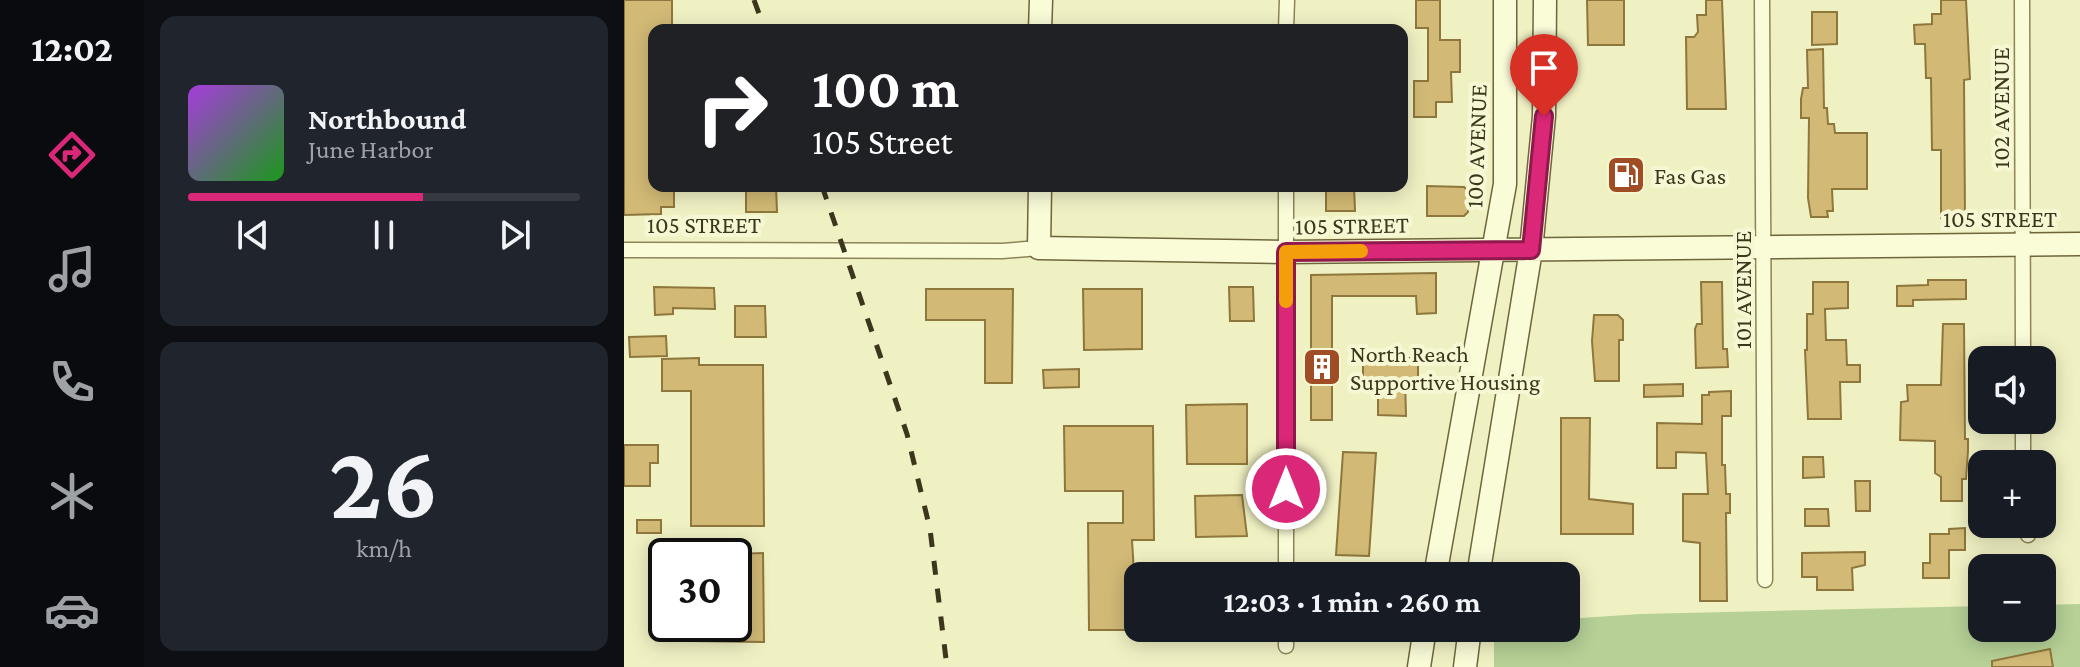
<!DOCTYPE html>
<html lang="en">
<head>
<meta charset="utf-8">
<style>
	:root { --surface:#171b24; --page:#20242c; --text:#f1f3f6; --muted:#9ea1a6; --line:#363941; --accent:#db2777 }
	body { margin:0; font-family:"Crimson Pro",serif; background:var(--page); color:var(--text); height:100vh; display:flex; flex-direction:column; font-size:30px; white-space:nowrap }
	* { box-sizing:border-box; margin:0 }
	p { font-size:26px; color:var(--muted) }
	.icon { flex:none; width:44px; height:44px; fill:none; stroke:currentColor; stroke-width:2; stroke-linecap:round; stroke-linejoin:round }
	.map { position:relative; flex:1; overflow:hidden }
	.sheet { display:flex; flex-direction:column; gap:16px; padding:16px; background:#0d0f14; width:480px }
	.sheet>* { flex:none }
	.guide { position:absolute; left:24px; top:24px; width:760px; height:168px; border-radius:16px; box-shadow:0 4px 20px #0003; background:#202124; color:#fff; overflow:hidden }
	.controls { position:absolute; left:1344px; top:346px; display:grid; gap:16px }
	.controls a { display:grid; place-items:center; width:88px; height:88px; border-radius:16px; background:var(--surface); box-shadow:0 4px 20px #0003; font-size:40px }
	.speed { position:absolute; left:24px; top:538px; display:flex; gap:16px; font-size:40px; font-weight:700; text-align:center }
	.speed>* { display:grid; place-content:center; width:104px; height:104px; border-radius:50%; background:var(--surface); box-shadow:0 4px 20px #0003; line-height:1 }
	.speed .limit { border:4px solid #111; border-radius:12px; background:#fff; color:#111 }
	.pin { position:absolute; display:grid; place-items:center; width:68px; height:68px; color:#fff; margin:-82px -34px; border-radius:50% 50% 50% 0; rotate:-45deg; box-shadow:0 0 8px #0007 }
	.pin .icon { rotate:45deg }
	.me { position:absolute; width:88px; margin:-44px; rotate:0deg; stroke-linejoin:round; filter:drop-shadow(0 0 6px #0008) }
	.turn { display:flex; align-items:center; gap:28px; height:168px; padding:0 32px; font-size:36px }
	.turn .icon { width:104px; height:104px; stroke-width:2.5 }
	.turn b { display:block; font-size:56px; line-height:68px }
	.sheet .tile { flex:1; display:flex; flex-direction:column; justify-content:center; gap:12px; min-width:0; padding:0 28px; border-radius:16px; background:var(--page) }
	.sheet .dial { align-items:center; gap:0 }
	.dial b { font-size:104px; line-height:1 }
	.song { display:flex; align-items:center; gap:24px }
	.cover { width:96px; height:96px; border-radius:12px; background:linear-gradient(135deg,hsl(280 70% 55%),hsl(120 70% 35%)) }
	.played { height:8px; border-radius:4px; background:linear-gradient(90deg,var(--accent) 60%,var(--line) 60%) }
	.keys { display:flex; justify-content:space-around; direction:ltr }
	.trip { position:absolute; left:500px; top:562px; width:456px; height:80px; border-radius:16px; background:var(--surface); box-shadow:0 4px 20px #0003; font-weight:700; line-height:80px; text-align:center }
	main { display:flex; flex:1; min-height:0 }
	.tab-bar { display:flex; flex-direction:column; width:144px; justify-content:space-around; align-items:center; background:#090b0e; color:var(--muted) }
	.tab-bar .icon { width:56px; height:56px }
	.tab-bar .current { color:var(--accent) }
	.tab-bar b { font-size:36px; color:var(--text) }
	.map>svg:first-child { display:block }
	.green { fill:#b6d096 }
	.building { fill:#d2ba76; stroke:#8e773c; stroke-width:2 }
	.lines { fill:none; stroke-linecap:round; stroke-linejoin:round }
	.street-casing { stroke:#8d8558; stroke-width:17 }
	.secondary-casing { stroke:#6e663b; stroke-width:25 }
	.street { stroke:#fafbd7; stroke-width:14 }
	.secondary { stroke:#fafbd7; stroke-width:22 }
	.rail { stroke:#3c361d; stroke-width:5; stroke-dasharray:14 14; stroke-linecap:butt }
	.route-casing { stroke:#8e194d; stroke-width:20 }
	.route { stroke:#db2777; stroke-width:14 }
	.slow { stroke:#f59e0b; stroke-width:14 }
	.labels { text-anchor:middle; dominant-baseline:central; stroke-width:8; stroke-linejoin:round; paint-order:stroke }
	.street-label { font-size:24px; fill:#3c361d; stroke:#f6f8d3 }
	.poi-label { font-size:24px; fill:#3c361d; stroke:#f6f8d3; text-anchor:start }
</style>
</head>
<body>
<main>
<nav class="tab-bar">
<b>12:02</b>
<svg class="icon current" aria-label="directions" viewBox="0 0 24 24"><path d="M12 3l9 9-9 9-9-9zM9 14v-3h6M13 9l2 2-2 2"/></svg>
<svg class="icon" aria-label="music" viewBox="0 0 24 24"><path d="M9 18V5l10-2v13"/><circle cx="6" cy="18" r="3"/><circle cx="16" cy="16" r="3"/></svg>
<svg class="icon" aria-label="phone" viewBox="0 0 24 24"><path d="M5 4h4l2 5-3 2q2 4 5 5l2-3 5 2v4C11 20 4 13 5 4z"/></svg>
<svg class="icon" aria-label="climate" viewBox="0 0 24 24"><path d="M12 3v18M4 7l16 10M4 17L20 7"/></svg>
<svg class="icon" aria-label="car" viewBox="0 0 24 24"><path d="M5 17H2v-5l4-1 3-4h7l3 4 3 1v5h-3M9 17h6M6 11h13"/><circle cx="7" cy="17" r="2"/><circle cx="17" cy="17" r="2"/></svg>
</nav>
<section class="sheet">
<div class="tile">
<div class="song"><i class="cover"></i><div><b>Northbound</b><p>June Harbor</p></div></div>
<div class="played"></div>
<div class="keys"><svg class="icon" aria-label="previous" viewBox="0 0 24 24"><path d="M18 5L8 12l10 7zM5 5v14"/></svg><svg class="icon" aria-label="pause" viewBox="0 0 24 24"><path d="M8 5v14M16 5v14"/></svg><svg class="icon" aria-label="next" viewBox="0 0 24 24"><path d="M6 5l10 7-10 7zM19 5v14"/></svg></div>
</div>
<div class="tile dial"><b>26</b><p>km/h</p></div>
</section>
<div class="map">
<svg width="1456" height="667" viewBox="0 0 1456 667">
	<rect width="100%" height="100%" fill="#f0f1c3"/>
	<path class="green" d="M1456 604V667H870V628H942V619L1017 614 1358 606V628H1418V605Z"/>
	<path class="building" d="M0 0H48V30H30V186H50V207H37V214L0 215Z
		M792 0H816V40H836V72H827L828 102H812V117H790V81H804V28H792Z
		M963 0H1000V45H964Z
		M1082 0H1098L1102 109H1063L1062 37H1070L1074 32 1073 15H1082Z
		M1317 0H1342L1346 79 1340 80 1341 218H1317V150H1308L1307 78H1302L1301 44H1291L1290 25 1308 24V14H1317Z
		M1188 12H1213V44L1188 45Z
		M1199 49 1200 108H1203L1204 124H1210L1211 133H1243V189H1208L1209 211H1203L1204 217H1187L1184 198 1185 118H1177V99L1179 88H1184L1183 50Z
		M990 160H1014V190H991Z
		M122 186H152L153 212H122Z
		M702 186H730L731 211H702Z
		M803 186 840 187 844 191V212L840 216H803Z
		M812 273V313L793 314 792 296H708V420H687V275Z
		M1304 280H1342V299L1289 300V306H1273V286L1304 285Z
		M1077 282H1098L1099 349H1103L1104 367 1072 368 1071 329 1073 324H1078Z
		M1189 282H1224V308L1201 309 1202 340H1222L1223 365H1236V382H1216L1217 419H1184L1181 350H1183V314H1189Z
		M30 287 90 288 91 309 49 308V314L31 315Z
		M605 287H629L630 321H606Z
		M302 289H389L388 383H361V320H302Z
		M459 289H518V349L460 350Z
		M111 306H141L142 337H111Z
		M970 315H994L999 320V340H995V381H971L968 341Z
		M1319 324H1340L1341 439H1344V451L1342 479H1338V501H1317V477L1311 473V441L1276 440 1277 402 1284 401 1283 385H1317Z
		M42 336 43 356 6 357 5 337Z
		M75 358V365H139L140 526H67V391H38V359Z
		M739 358H794V380H781L782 416 754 415V380H739Z
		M455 369V387L420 388 419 370Z
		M1059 384V396L1020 397V385Z
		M1107 391V416H1098V465H1101L1102 494H1106V513H1102L1103 601H1076V543L1059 541V494H1084L1082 453 1052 452V468H1033V423L1078 424V395H1085V392Z
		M623 404V464H563L562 405Z
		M937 418H966L965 499 1009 504V534H937Z
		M440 426H529L530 540H508L510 573 514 579V630H465L464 523H499V491H441Z
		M0 445H34V463H26V486H0Z
		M719 452 752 453 745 556 712 555Z
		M1179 457H1199L1200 477 1179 478Z
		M1231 481H1246V511H1232Z
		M618 495 623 536 572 537 571 496Z
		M1181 509H1204L1205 526H1181Z
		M13 520H37V533H13Z
		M1341 528V550H1325V578H1299V563H1306V534H1325V529Z
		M1241 552V565L1228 568 1229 590H1193V577H1178V553Z
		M139 553 140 642 67 641V625L110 626V554Z
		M1426 649 1429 667H1368V661Z"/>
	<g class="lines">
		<g class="street-casing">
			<path id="street" d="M1138 0 1141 580
				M1398 0 1399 360
				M662 30 663 0
				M662 186V576
				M0 250 378 251 415 248
				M1399 420V464
				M1403 524 1404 535
				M662 628V646"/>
		</g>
		<g class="secondary-casing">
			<path id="secondary" d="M416 30 417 0
				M416 186 415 248 662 252 1456 244
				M811 576 881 184V0
				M854 576 907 250 920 116 921 0
				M795 667 801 628
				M841 667 846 628"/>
		</g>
		<use href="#street" class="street"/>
		<use href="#secondary" class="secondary"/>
		<path class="rail" d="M130 0 141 30
			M198 186 283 434 306 529 323 667"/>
	</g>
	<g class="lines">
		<g class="route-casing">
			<path id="route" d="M662 489V252L907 250 920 116"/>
		</g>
		<use href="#route" class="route"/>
		<path class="slow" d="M662 301V252L737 251"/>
	</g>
	<defs>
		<g id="fuel-square" transform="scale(2)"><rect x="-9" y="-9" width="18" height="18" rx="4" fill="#a04c24" stroke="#f6f8d3"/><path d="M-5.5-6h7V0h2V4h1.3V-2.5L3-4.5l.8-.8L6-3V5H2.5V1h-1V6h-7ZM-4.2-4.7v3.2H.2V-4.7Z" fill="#fff"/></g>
		<g id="building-square" transform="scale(2)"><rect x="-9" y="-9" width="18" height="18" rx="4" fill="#a04c24" stroke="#f6f8d3"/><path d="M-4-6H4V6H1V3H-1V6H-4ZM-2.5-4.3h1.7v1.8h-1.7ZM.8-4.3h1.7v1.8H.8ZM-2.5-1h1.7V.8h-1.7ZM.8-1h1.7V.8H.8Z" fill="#fff"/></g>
	</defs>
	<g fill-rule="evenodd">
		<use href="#fuel-square" x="1002" y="175"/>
		<use href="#building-square" x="698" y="367"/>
	</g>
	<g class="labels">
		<g class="street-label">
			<text transform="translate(1376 108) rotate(-90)">102 AVENUE</text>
			<text transform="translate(852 146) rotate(-88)">100 AVENUE</text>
			<text x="1376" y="218">105 STREET</text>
			<text x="80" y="224">105 STREET</text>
			<text transform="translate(728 225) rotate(-1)">105 STREET</text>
			<text transform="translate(1118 290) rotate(-90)">101 AVENUE</text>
		</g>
		<g class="poi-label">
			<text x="1030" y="175">Fas Gas</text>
			<text x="726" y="353">North Reach<tspan x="726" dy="28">Supportive Housing</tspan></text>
		</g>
	</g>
</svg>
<div class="controls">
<a><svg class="icon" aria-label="sound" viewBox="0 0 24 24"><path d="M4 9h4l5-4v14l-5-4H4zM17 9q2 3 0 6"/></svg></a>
<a>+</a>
<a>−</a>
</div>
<div class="speed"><div class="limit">30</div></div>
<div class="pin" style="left:920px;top:116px;background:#d93025"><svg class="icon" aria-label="arrive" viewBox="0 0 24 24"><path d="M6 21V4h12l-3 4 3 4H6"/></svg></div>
<svg class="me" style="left:662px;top:489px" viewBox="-20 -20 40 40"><circle r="17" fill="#db2777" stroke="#fff" stroke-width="3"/><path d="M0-11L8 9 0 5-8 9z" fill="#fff"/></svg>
<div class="trip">12:03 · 1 min · 260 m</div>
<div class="guide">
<div class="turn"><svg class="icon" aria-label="right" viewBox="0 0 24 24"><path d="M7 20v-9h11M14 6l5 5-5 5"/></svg><div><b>100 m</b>105 Street</div></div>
</div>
</div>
</main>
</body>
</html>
